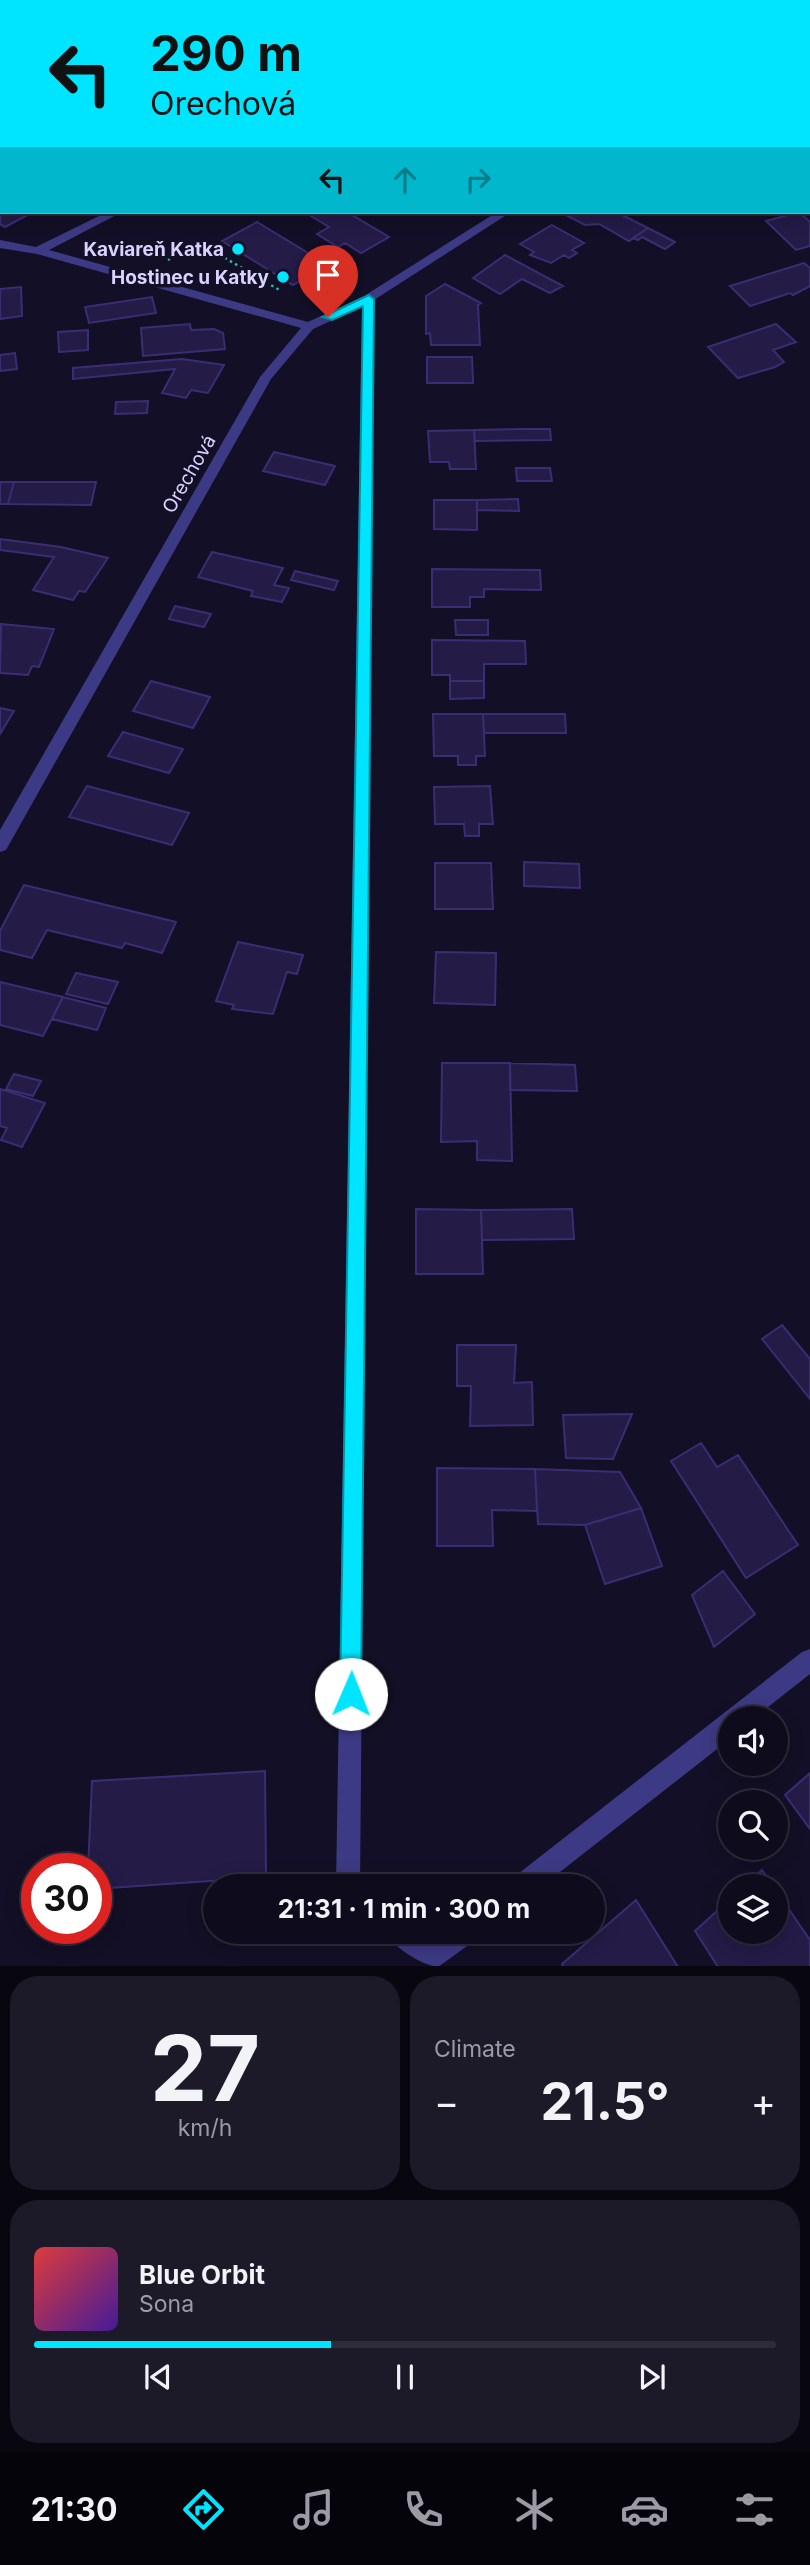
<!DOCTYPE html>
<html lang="en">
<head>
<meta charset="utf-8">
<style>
	:root { --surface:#0e0b1c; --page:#1c1929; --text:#f1f3f6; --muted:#9b9ba3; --line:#2e2b3b; --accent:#00e5ff }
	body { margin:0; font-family:Inter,sans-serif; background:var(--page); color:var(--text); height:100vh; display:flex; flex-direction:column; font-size:26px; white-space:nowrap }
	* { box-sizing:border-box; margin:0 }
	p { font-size:23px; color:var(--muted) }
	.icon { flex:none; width:38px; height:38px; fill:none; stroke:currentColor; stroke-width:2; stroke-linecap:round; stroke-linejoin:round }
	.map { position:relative; height:1966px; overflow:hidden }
	.details { display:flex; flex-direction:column; gap:10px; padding:10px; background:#08060f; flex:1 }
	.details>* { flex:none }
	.hud { position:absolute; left:0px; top:0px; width:810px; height:214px; box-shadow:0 4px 18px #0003,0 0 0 2px var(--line); background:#00e5ff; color:#111; overflow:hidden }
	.buttons { position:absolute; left:718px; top:1706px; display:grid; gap:14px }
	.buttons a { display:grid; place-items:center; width:70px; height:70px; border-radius:50%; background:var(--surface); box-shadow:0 4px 18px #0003,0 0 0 2px var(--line); font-size:35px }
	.speed { position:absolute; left:21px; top:1853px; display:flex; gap:14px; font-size:35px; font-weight:700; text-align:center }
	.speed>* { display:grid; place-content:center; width:91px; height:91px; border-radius:50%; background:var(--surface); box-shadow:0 4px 18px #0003,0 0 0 2px var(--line); line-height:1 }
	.speed .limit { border:10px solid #d22; background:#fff; color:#111 }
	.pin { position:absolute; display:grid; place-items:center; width:60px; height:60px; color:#fff; margin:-72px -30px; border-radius:50% 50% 50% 0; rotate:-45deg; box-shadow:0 0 7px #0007 }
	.pin .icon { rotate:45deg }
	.me { position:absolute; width:77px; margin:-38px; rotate:1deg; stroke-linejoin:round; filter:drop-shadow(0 0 5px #0008) }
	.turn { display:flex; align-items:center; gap:24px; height:147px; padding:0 35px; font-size:32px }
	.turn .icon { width:91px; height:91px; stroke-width:2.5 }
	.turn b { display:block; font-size:49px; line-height:60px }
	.lanes { display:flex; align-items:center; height:66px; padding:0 35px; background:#0003; justify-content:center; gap:35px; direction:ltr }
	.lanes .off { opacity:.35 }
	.big { font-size:52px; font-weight:700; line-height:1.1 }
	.details .card { flex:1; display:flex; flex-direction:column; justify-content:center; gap:10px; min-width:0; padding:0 24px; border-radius:28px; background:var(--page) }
	.details .dial { align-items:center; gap:0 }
	.dial b { font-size:91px; line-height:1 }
	.song { display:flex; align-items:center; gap:21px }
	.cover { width:84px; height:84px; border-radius:10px; background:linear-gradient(135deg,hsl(0 70% 55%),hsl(260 70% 35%)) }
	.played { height:7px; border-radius:4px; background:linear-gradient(90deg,var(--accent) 40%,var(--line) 40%) }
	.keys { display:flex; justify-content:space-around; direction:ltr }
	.heat { display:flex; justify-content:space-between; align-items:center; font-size:38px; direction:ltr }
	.details .tiles { flex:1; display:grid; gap:10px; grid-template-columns:1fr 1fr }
	.card:last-child { grid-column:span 2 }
	.trip { position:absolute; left:203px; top:1874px; width:402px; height:70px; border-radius:35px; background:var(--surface); box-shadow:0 4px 18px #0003,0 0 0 2px var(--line); font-weight:700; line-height:70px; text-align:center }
	.dock { display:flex; height:112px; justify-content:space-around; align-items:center; background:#06040b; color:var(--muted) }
	.dock .icon { width:49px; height:49px }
	.dock .current { color:var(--accent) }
	.dock b { font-size:32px; color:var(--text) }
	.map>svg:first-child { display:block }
	.green { fill:#12302f }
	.building { fill:#241b47; stroke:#3b2d73; stroke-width:2 }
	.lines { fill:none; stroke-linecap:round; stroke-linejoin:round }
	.path { stroke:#2fb8b0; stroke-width:2.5; stroke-dasharray:2.5 3.5; stroke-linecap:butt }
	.minor { fill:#3d3a85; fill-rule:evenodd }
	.route { fill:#00e5ff; stroke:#0095a6; stroke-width:2 }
	.poi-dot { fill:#00e5ff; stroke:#130f26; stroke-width:2.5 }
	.labels { text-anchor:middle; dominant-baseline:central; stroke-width:7; stroke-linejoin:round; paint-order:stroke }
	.far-poi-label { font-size:19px; font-weight:bold; fill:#d9d4ff; stroke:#130f26; text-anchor:end }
	.far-street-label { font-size:19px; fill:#d9d4ff; stroke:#130f26 }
</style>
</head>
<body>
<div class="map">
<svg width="810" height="1967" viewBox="0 0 810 1967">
	<rect width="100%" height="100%" fill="#130f26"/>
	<path class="green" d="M0 0H278L279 2H2L0 98Z"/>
	<path class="building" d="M2 191V212H33L5 227 0 224Z
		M309 212H347L389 237 361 253 345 243 338 247 317 234 329 227 306 213Z
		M616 212 648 228 629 241 599 224 585 225 562 213Z
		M799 212 810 222V246L796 250 766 221Z
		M257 222 328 265 293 285 222 241Z
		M552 225 584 243 572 250 577 253 569 258 564 255 551 263 530 255 534 252 520 244Z
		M648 228 675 242 665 249 642 237 638 240 633 238Z
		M505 255 563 286 550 293 522 279 500 294 473 278Z
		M804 263 810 268V286L793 295 790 293 750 306 730 286Z
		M445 284 481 303 478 305 480 345H431L430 333 426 334V296Z
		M21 287 22 316 0 319V289Z
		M152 297 156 313 89 323 85 307Z
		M190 324 191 330 214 329 223 333 225 349 143 356 141 328Z
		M776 324 796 342 773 350 784 362 775 367 738 378 708 347Z
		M88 330V350L59 352 58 332Z
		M15 353 17 369 0 371V355Z
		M427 357H472L473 383H427Z
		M182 359 224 365 208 393 191 390 186 398 162 393 175 369 73 379V368Z
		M148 401 147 413 115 414 116 402Z
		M523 429H550L551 440 475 441 474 430Z
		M474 430 476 469H450L449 462H430L428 431Z
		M274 452 335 466 325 485 263 471Z
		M516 468H550L552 481H517Z
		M0 482H14L8 504H0Z
		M14 482H96L91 505 8 504Z
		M518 499 519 511 477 510V500Z
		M434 500H477V530L434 529Z
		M0 539 61 547 108 558 85 592 79 591 73 600 33 590 54 557 0 550Z
		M212 552 283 568 274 585 289 588 282 602 251 596 253 591 198 577Z
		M432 569 540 570 541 590 484 589V597H470V607H432Z
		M295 571 338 581 334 590 291 580Z
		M175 606 211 614 204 627 169 619Z
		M455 620H488V635H456Z
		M1 624 54 629 39 667 32 666 28 675 0 673Z
		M432 640 525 641 526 664H484V681H450V675H432Z
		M151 681 210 697 193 728 133 711Z
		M450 681H484V698L450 699Z
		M0 708 14 711 0 734Z
		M433 714H483L485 756H476V765H458V756H434Z
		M483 714H565L566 733H484Z
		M123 732 183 749 169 773 108 756Z
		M87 786 189 813 172 845 69 817Z
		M490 786 493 824H479V836H465L464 824H435L434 787Z
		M524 862 579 864 580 888 524 886Z
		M435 863H491L493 909H435Z
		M24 885 176 922 162 953 125 943 122 948 47 930 32 958 0 950V931Z
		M238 942 303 955 297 974 287 972 273 1014 232 1009 234 1005 216 1001Z
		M436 952 496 953 495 1005 434 1003Z
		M76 973 118 982 108 1004 66 994Z
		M0 982 63 997 43 1036 0 1025Z
		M63 997 106 1008 97 1030 52 1019Z
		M442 1063H510L512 1161 477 1160V1141L441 1142Z
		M510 1063 575 1065 577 1091 510 1090Z
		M14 1074 41 1081 33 1096 6 1089Z
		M0 1089 45 1103 22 1147 1 1140 7 1128 0 1126Z
		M416 1209 481 1210 483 1274H416Z
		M572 1209 574 1239 482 1240 481 1210Z
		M782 1325 810 1359V1399L762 1339Z
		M457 1345H516L514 1383 532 1382 533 1425 470 1426 471 1386H457Z
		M632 1414 613 1459 566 1458 563 1415Z
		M701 1443 717 1467 738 1455 798 1545 746 1578 671 1461Z
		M437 1468 535 1469 537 1511 492 1510 493 1546H437Z
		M535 1469 620 1472 641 1508 585 1525 538 1524Z
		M641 1508 662 1566 605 1584 585 1525Z
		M723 1571 755 1614 714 1647 692 1595Z
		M265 1771 266 1877 96 1889V1869H88L92 1781Z
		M810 1773V1829L785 1795Z
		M762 1870 773 1886H744Z
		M775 1889 810 1940V1967H718L695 1931 730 1899V1932H775Z
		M636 1900 678 1967H564L562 1964Z"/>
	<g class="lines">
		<path class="path" d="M152 2 159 0
			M168 260 198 242 281 291"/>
		<path class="minor" d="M524 0H537L523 2Z
			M589 0H600L601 2H590Z
			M810 0V6L808 2H804Z
			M808 179H810V186H808Z
			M107 212H122L49 250 308 322 364 296 497 212H511L374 300 360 1886H336L362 307 313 329 271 379 6 850 0 852V830L260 377 301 328 37 254 0 248V240L36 247Z
			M810 1649V1674L754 1718H730V1739L542 1886H511L514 1877 802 1652Z
			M386 1932H421L435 1940 445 1932H477L474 1941 438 1967C422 1965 392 1947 386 1932Z"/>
	</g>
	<path class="route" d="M369 295 374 299 361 1694 358 1701 351 1704 343 1701 340 1694 363 306 332 320 322 317Z"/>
	<g class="poi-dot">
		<circle cx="238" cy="249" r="7"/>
		<circle cx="283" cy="277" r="7"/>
	</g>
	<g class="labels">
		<g class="far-poi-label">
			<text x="224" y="249">Kaviareň Katka</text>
			<text x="269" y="277">Hostinec u Katky</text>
		</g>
		<g class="far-street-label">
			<text transform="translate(189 474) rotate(-60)">Orechová</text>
		</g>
	</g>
</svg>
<div class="buttons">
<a><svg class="icon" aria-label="sound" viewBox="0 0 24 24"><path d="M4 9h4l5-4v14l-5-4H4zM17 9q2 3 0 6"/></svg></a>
<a><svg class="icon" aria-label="search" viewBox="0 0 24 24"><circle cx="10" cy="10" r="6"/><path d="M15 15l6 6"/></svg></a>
<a><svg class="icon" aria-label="layers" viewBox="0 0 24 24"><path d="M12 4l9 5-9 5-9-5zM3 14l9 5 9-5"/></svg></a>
</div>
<div class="speed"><div class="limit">30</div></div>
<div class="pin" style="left:328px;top:317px;background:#d93025"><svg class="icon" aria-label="arrive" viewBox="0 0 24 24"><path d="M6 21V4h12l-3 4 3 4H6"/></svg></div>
<svg class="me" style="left:351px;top:1694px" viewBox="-20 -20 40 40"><circle r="19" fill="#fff"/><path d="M0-13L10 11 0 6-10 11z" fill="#00e5ff"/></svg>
<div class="trip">21:31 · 1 min · 300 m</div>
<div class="hud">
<div class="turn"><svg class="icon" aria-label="left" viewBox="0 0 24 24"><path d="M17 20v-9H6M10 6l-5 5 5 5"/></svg><div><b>290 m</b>Orechová</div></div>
<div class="lanes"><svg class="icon" aria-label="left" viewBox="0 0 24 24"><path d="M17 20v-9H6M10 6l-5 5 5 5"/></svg><svg class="icon off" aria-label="ahead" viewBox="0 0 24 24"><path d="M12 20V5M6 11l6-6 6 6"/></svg><svg class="icon off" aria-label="right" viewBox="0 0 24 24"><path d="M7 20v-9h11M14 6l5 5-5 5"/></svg></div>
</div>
</div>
<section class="details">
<div class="tiles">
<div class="card dial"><b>27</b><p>km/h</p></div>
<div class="card"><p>Climate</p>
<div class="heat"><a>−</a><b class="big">21.5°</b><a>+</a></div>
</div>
<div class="card">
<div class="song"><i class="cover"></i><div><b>Blue Orbit</b><p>Sona</p></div></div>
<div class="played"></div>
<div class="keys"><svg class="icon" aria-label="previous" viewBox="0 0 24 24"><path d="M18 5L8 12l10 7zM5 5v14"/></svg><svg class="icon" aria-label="pause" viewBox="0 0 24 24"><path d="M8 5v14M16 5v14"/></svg><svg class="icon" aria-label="next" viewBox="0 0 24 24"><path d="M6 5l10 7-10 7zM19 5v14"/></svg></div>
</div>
</div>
</section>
<nav class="dock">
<b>21:30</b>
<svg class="icon current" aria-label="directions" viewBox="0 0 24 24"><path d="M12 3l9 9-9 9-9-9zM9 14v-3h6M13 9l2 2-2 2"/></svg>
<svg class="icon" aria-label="music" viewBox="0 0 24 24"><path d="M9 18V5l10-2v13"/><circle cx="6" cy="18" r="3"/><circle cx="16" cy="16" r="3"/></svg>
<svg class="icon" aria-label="phone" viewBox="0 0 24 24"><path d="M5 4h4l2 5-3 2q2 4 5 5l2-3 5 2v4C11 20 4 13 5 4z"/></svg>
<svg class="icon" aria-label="climate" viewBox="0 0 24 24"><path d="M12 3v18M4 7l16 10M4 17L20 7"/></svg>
<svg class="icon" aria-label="car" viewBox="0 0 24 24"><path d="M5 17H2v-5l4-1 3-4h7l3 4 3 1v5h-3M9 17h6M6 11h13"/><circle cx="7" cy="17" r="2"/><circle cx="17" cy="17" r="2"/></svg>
<svg class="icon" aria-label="filters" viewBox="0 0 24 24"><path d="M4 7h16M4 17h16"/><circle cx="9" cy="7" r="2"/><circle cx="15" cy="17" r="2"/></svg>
</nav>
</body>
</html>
